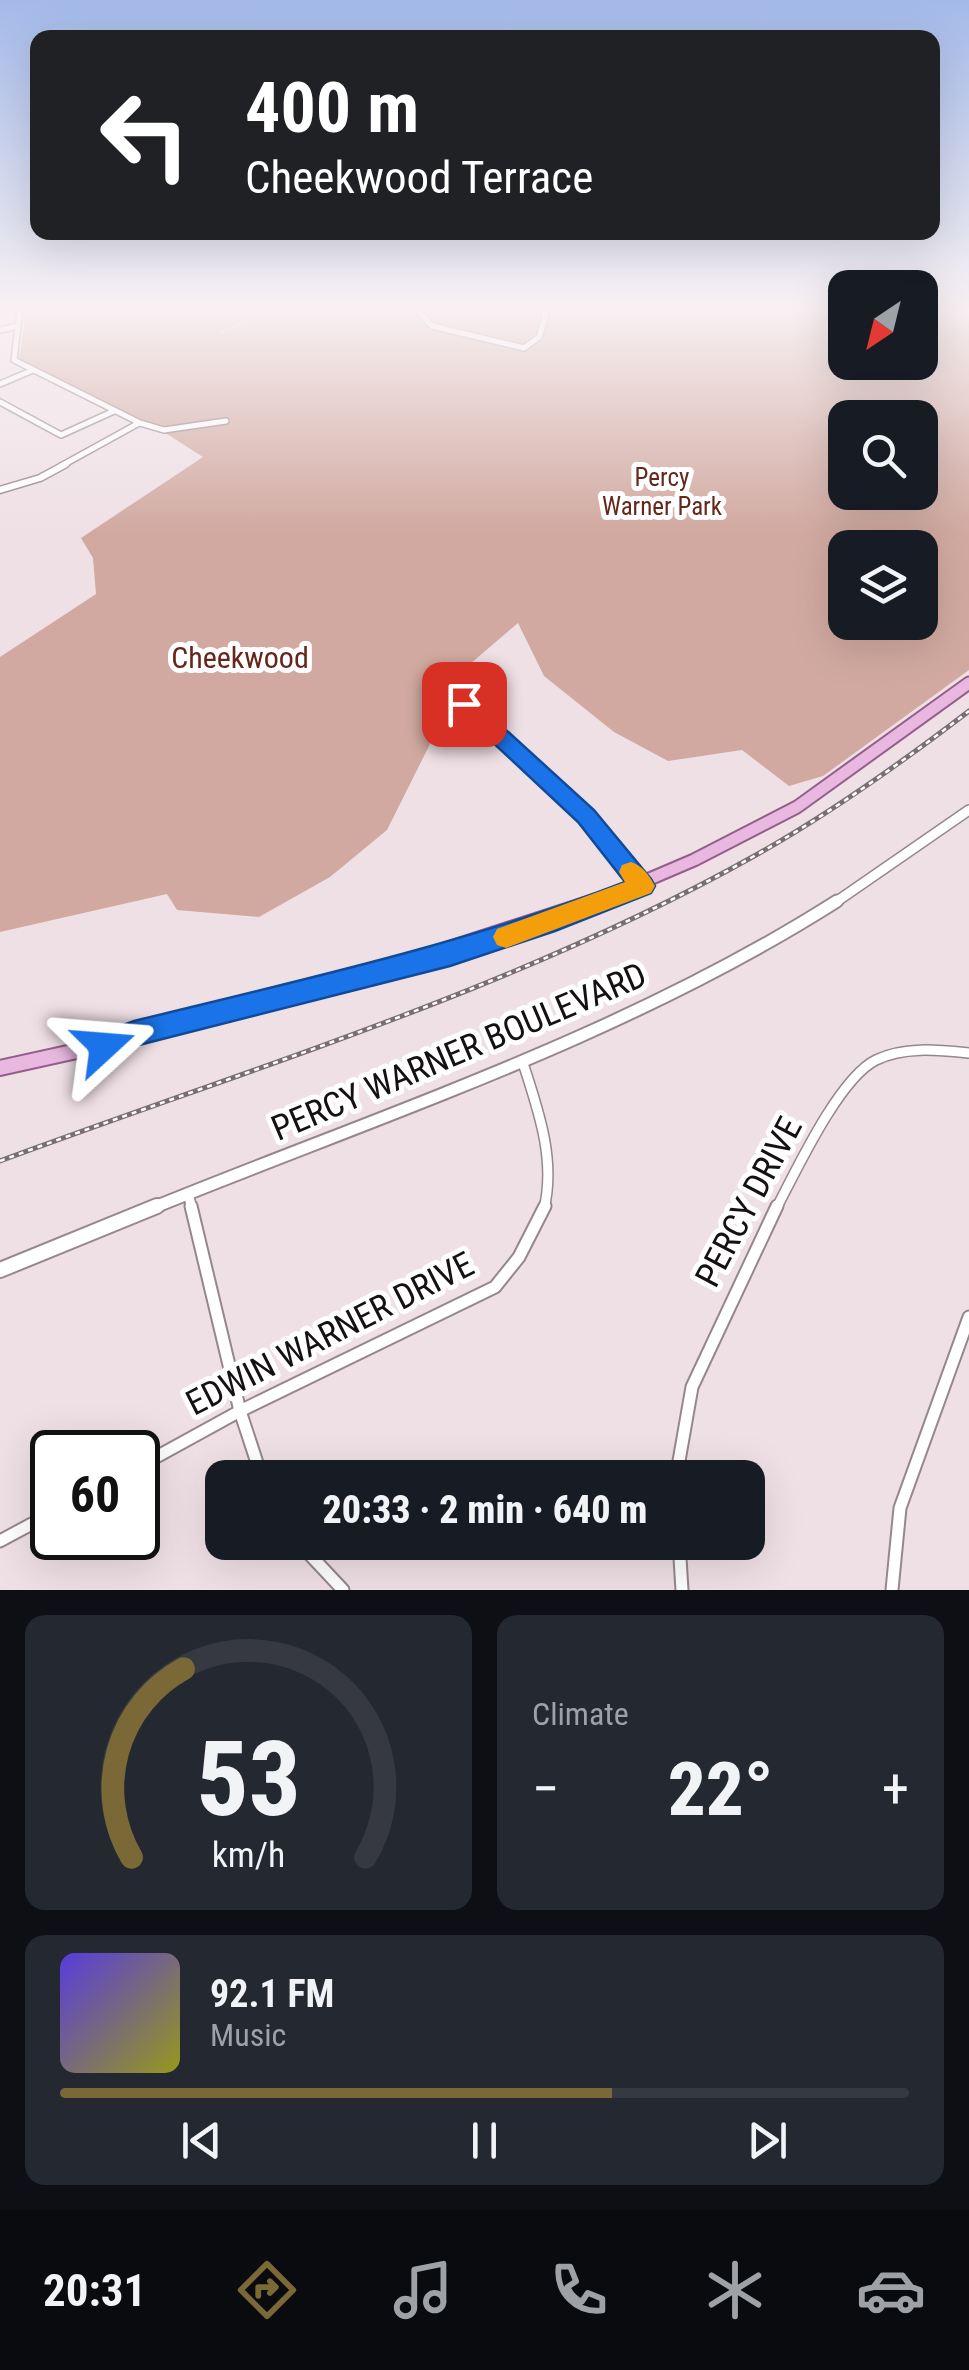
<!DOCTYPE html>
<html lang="en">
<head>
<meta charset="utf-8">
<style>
	:root { --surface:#171b24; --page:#242831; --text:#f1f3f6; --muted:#9ea1a6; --line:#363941; --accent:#7a6836 }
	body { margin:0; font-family:"Roboto Condensed",sans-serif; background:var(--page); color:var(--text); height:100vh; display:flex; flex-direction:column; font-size:38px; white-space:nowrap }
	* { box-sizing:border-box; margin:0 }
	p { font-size:32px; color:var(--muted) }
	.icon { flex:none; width:55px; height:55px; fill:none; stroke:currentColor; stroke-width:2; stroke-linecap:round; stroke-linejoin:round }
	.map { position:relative; height:1590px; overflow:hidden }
	.drawer { display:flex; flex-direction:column; gap:25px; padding:25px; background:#0d0f14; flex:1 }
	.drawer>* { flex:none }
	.guide { position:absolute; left:30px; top:30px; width:910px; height:210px; border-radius:20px; box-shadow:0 10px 40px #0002; background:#202124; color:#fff; overflow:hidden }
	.needle { width:65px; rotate:215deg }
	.buttons { position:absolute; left:828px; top:270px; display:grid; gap:20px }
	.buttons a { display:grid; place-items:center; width:110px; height:110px; border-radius:20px; background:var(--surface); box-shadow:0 10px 40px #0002; font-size:50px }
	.speed { position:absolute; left:30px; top:1430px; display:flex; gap:20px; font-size:50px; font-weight:700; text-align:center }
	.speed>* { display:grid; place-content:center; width:130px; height:130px; border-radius:50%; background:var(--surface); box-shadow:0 10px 40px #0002; line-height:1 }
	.speed .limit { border:5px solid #111; border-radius:15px; background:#fff; color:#111 }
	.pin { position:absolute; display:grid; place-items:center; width:85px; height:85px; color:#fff; margin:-42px; border-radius:20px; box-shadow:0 5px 15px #0006 }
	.me { position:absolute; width:110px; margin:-55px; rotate:71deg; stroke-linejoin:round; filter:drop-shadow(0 0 8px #0008) }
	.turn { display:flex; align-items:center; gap:35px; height:210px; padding:0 50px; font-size:45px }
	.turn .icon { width:130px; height:130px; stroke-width:2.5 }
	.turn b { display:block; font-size:70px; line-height:85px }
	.big { font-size:75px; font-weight:800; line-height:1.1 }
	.drawer .widget { flex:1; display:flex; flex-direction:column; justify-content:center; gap:15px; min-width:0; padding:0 35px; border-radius:20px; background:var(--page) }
	.drawer .dial { align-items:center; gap:0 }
	.dial svg { height:260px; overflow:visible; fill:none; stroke:var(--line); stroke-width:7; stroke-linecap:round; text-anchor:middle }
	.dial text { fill:var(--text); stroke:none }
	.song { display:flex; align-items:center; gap:30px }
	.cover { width:120px; height:120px; border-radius:15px; background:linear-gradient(135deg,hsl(250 70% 55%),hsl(60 70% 35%)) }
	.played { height:10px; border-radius:5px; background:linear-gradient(90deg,var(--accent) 65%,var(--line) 65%) }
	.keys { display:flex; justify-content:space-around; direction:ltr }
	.heat { display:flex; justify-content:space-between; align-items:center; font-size:55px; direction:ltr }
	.drawer .tiles { flex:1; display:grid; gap:25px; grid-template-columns:1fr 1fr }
	.widget:last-child { grid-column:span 2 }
	.trip { position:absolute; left:205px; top:1460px; width:560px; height:100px; border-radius:20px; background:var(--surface); box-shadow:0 10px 40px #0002; font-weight:800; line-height:100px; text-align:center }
	.dock { display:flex; height:160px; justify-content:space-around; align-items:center; background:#090b0e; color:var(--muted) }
	.dock .icon { width:70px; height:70px }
	.dock .active { color:var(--accent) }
	.dock b { font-size:45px; color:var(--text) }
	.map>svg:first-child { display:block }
	.green { fill:#d1a9a0; fill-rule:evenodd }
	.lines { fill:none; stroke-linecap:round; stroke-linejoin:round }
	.stream { stroke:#dbc0ea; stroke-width:2.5 }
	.minor-far4-casing { stroke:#95878c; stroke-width:8 }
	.minor-far3-casing { stroke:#95878c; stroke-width:9 }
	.minor-far2-casing { stroke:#95878c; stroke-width:11 }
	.minor-far1-casing { stroke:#95878c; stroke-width:12 }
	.minor-casing { stroke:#95878c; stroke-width:15 }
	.tertiary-far2-casing { stroke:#95878c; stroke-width:12 }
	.tertiary-far1-casing { stroke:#95878c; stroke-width:15 }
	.tertiary-casing { stroke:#95878c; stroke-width:18 }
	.primary-far1-casing { stroke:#945e8a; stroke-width:15 }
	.primary-casing { stroke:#945e8a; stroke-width:18 }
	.minor-far4 { stroke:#fff; stroke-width:5 }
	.minor-far3 { stroke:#fff; stroke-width:6 }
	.minor-far2 { stroke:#fff; stroke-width:8 }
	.minor-far1 { stroke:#fff; stroke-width:9 }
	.minor { stroke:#fff; stroke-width:11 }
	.tertiary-far2 { stroke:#fff; stroke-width:9 }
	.tertiary-far1 { stroke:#fff; stroke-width:11 }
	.tertiary { stroke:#fff; stroke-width:14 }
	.primary-far1 { stroke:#e8b8e0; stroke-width:11 }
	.primary { stroke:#e8b8e0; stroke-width:14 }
	.rail-casing { stroke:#796f73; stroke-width:5 }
	.rail { stroke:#fff; stroke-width:2.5; stroke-dasharray:5; stroke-linecap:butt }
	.route { fill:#1a73e8; stroke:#114b97; stroke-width:2.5 }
	.slow { fill:#f59e0b }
	.labels { text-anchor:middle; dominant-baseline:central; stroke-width:10; stroke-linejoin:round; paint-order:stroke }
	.far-park-label { font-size:25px; fill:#65261b; stroke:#fff }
	.park-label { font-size:30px; fill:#65261b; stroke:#fff }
	.near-street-label { font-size:35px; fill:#151012; stroke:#fff }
</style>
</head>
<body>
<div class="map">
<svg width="969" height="1590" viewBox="0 0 969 1590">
	<rect width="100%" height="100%" fill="#efe0e5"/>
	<path class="green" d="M26 310H845V362H920V310H969V670L823 776 789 786 742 750 668 761 614 732 544 676 518 623 470 664 387 830 330 877 259 917 177 910 167 894 0 932V657L96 594 93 558 81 538 203 457 156 427 19 361ZM845 418H920V492H845ZM845 548H920V622H845Z"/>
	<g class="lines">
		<path class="stream" d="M221 332 277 310"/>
		<g class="minor-far4-casing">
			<path id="minor-far4" d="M417 310 432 326 524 348 539 337 546 314 542 310
				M0 330 17 326
				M14 360 140 423 164 430 226 421
				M14 360 20 310
				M0 384 33 370
				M0 402 61 435 114 411
				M61 466 139 423"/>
		</g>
		<g class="minor-far3-casing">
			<path id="minor-far3" d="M0 490 40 478 66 464"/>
		</g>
		<g class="minor-far2-casing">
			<path id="minor-far2" d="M464 704 586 816 642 886"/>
		</g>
		<g class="minor-far1-casing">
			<path id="minor-far1" d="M523 1063C538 1110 556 1159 544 1209
				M188 1193 192 1209
				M776 1209C796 1171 839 1078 876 1060 904 1046 939 1050 969 1053"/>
		</g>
		<g class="minor-casing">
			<path id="minor" d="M191 1206 240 1411 262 1478
				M138 1467 240 1411 495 1287 519 1257 545 1206
				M676 1478 692 1387 777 1206
				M0 1541 52 1513
				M298 1542 343 1590
				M679 1542 682 1590
				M892 1590 900 1508 969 1317"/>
		</g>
		<g class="tertiary-far2-casing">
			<path id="tertiary-far2" d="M833 904 969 810"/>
		</g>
		<g class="tertiary-far1-casing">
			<path id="tertiary-far1" d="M150 1209C381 1115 625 1036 837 901"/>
		</g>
		<g class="tertiary-casing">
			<path id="tertiary" d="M0 1270 157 1206"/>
		</g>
		<g class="primary-far1-casing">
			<path id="primary-far1" d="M591 904 694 860 797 807 969 683"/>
		</g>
		<g class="primary-casing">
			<path id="primary" d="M0 1068 104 1045 379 972 597 901"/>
		</g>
		<use href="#minor-far4" class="minor-far4"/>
		<use href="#minor-far3" class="minor-far3"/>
		<use href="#minor-far2" class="minor-far2"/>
		<use href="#minor-far1" class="minor-far1"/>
		<use href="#minor" class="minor"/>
		<use href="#tertiary-far2" class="tertiary-far2"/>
		<use href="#tertiary-far1" class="tertiary-far1"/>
		<use href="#tertiary" class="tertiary"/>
		<use href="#primary-far1" class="primary-far1"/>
		<use href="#primary" class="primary"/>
		<g class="rail-casing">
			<path id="rail" d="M0 1161C254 1067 519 988 756 855 831 813 901 763 969 711"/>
		</g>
		<use href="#rail" class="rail"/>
	</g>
	<linearGradient id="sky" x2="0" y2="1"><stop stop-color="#a3b9e9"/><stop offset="0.58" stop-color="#f8f1f3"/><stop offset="1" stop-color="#f8f1f3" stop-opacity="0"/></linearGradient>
	<rect width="969" height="533" fill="url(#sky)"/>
	<path class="route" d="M464 696 472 699 594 810 651 879 655 886 651 893 555 931 450 966 135 1046 104 1059 94 1055 90 1046 94 1036 134 1021C300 980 465 944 625 882L578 822 457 709 454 704Z"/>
	<path class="slow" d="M631 862C643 866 649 875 655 886L651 893 506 948 497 945 493 937 497 929 625 882 619 872 622 865Z"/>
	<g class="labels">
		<g class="far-park-label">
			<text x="662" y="477">Percy<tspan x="662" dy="29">Warner Park</tspan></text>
		</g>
		<g class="park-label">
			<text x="240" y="657">Cheekwood</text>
		</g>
		<g class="near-street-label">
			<text transform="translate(459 1052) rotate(-23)">PERCY WARNER BOULEVARD</text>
			<text transform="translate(749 1202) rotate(-62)">PERCY DRIVE</text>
			<text transform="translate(330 1334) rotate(-27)">EDWIN WARNER DRIVE</text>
		</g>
	</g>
</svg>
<div class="buttons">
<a><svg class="needle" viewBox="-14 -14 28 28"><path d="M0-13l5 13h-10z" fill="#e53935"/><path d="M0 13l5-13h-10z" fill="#9ea1a6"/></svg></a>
<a><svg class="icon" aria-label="search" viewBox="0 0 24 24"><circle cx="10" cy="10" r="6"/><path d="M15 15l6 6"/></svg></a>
<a><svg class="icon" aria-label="layers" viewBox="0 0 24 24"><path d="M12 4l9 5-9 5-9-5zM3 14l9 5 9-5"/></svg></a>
</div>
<div class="speed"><div class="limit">60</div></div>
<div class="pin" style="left:464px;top:704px;background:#d93025"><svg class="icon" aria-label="arrive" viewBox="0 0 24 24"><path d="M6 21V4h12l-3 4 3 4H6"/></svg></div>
<svg class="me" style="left:104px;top:1046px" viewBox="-20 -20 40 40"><path d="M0-17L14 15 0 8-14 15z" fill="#1a73e8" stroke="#fff" stroke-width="4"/></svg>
<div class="trip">20:33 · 2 min · 640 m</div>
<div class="guide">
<div class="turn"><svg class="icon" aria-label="left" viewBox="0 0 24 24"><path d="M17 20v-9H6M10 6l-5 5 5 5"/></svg><div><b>400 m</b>Cheekwood Terrace</div></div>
</div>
</div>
<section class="drawer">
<div class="tiles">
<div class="widget dial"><svg viewBox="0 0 100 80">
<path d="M14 69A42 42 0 1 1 86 69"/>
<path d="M14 69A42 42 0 0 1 30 11" stroke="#7a6836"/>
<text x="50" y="56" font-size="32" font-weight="700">53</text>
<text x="50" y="72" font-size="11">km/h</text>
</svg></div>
<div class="widget"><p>Climate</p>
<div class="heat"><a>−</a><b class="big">22°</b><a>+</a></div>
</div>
<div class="widget">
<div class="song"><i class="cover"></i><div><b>92.1 FM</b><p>Music</p></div></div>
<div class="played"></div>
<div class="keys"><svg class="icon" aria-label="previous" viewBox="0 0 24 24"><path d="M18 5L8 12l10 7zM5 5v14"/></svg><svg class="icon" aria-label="pause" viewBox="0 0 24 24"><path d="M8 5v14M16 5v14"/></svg><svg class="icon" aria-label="next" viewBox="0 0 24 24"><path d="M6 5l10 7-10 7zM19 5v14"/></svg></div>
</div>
</div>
</section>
<nav class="dock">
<b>20:31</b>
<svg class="icon active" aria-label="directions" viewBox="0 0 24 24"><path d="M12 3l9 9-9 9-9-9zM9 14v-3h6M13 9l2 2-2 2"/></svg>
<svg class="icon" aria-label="music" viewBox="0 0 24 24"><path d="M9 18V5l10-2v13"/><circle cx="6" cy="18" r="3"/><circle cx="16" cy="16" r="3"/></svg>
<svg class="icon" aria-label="phone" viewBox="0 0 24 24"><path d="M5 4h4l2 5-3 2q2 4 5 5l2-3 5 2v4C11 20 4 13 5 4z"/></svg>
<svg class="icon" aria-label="climate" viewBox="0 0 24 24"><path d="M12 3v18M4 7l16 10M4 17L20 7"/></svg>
<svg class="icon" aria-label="car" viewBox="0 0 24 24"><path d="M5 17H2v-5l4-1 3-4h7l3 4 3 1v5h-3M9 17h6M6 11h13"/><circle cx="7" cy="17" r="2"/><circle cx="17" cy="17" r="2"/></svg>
</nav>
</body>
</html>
